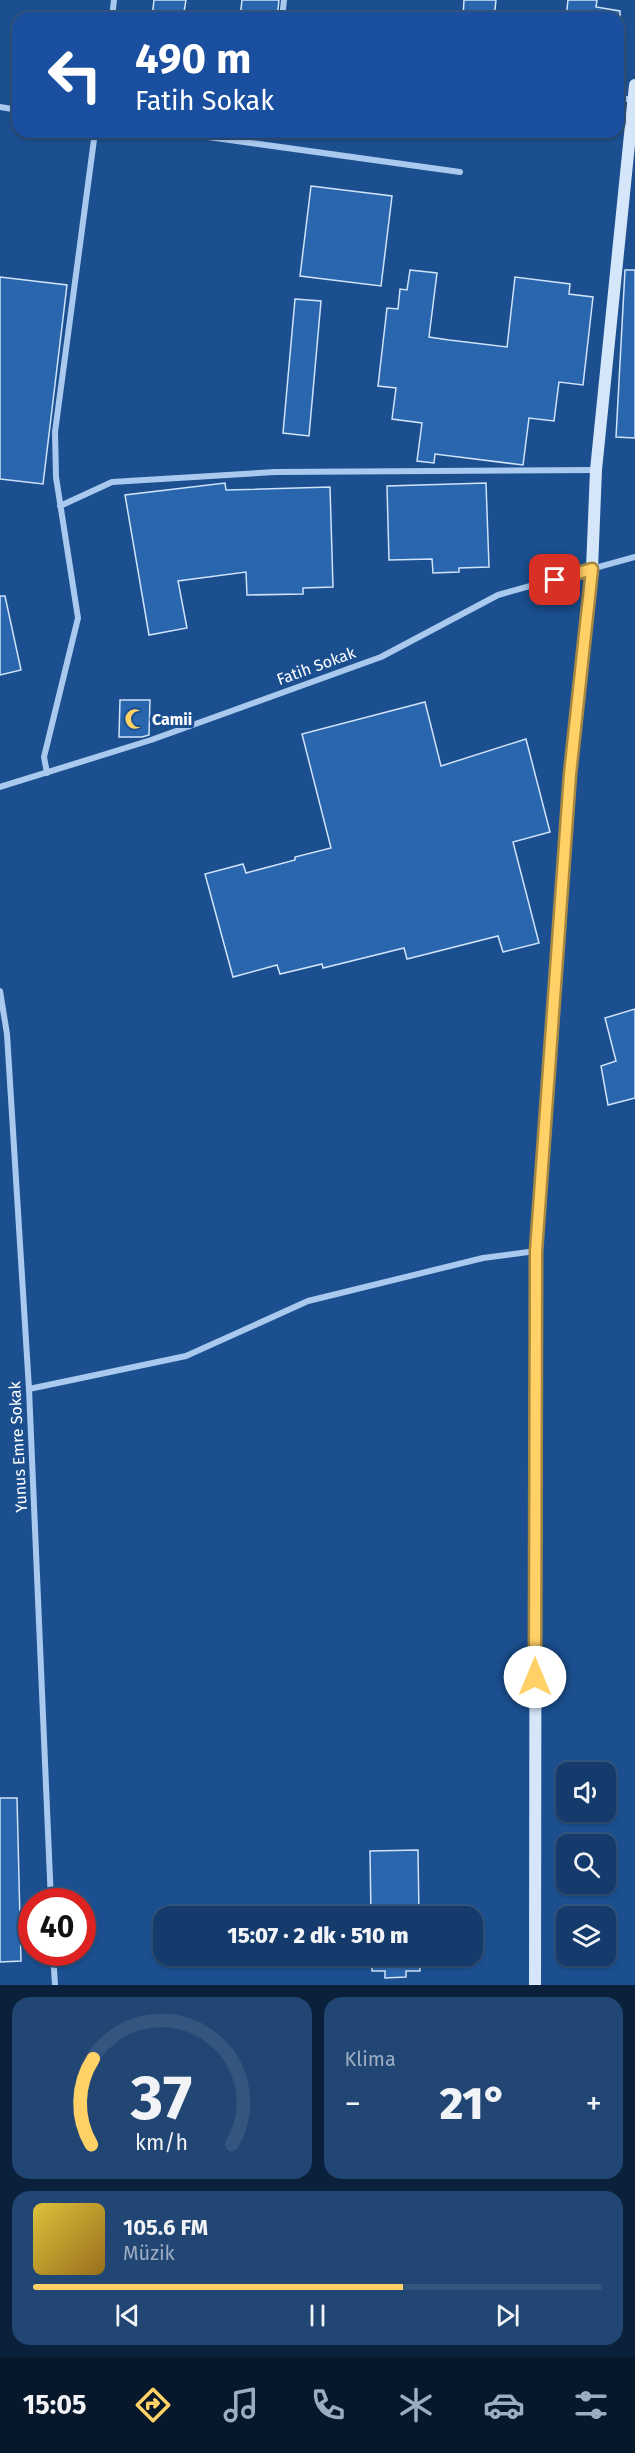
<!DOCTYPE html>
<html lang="tr">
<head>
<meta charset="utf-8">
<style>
	:root { --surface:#143b6b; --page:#214673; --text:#f1f3f6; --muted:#9dadc1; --line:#33557e; --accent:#ffd166 }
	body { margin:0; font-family:"Fira Sans",sans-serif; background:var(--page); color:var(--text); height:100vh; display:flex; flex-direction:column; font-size:22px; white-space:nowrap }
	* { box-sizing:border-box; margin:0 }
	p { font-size:20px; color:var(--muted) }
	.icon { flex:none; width:33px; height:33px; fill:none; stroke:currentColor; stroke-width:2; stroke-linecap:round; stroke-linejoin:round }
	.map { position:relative; height:1985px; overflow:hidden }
	.drawer { display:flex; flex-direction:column; gap:12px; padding:12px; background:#0b203b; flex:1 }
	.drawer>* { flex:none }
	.hud { position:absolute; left:12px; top:12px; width:612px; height:126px; border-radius:18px; box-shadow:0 2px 4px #0004,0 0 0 2px var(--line); background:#1a4fa0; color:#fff; overflow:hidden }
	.buttons { position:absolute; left:556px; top:1762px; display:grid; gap:12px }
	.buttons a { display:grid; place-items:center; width:60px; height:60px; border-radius:12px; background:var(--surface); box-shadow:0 2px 4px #0004,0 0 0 2px var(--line); font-size:30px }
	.speed { position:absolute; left:18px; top:1888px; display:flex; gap:12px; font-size:30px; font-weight:700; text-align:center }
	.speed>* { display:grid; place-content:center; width:78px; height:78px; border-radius:50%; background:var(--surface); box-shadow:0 2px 4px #0004,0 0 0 2px var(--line); line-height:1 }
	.speed .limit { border:9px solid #d22; background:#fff; color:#111 }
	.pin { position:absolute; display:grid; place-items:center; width:51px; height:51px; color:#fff; margin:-26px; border-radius:12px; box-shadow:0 3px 9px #0006 }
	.me { position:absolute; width:66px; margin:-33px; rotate:0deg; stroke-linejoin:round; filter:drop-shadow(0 0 4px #0008) }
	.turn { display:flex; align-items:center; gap:21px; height:126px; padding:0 24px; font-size:27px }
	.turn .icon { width:78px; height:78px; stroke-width:2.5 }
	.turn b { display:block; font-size:42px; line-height:51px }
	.big { font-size:45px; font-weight:800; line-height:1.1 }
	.drawer .widget { flex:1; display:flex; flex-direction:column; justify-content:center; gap:9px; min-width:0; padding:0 21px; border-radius:18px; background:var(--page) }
	.drawer .dial { align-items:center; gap:0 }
	.dial svg { height:156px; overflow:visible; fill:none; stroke:var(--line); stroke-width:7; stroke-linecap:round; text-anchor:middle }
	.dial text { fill:var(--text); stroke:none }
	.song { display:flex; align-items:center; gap:18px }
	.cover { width:72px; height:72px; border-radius:9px; background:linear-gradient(135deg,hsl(50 70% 55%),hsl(40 70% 35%)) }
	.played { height:6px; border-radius:3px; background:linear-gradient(90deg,var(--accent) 65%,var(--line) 65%) }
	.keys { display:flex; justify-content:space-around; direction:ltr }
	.heat { display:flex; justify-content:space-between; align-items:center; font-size:33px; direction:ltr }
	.drawer .tiles { flex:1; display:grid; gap:12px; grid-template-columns:1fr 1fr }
	.widget:last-child { grid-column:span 2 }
	.trip { position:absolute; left:153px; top:1906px; width:330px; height:60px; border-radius:18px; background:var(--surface); box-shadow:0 2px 4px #0004,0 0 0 2px var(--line); font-weight:800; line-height:60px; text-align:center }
	.tab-bar { display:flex; height:96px; justify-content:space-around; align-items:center; background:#08182b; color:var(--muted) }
	.tab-bar .icon { width:42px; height:42px }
	.tab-bar .selected { color:var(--accent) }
	.tab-bar b { font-size:27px; color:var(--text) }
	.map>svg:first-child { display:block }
	.building { fill:#2a66ad; stroke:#cfe3fa; stroke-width:1.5 }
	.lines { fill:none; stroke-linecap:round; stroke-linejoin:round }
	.street { stroke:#a9c9ee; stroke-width:6 }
	.secondary { stroke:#d6e6fa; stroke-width:12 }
	.route-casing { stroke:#a68842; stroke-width:15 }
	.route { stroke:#ffd166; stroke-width:10 }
	.labels { text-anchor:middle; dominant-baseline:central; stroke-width:6; stroke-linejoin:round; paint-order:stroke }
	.street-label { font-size:16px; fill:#fff; stroke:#1b4f8f }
	.poi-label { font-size:16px; font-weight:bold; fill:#fff; stroke:#1b4f8f; text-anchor:start }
</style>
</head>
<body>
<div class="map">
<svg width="635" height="1985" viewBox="0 0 635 1985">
	<rect width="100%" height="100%" fill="#1b4f8f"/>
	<path class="building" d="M154 0H186L183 18H152Z
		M242 0H279L277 18H240Z
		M464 0H496L494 18 463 17Z
		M568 0H597L596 7 620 11V18H566Z
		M311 186 392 196 381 286 300 276Z
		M410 270 437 273 429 337 449 340 507 347 515 277 570 284 569 294 593 297 583 385 559 382 554 421 529 418 523 465 435 454 434 463 417 461 422 423 392 419 396 388 378 386 387 308 398 309 400 289 407 290Z
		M625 270H635V438L616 437Z
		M0 277 67 285 43 484 0 479Z
		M295 299 321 301 309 436 283 433Z
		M225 483 226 490 330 487 333 587 303 588V594L247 595 246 572 178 581 187 628 149 635 125 495Z
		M486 483 489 567 459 568V572L433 573 432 559 389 560 387 486Z
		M0 596H5L21 670 0 675Z
		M120 700H150L149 735 142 737H119Z
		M425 702 441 766 526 739 550 832 513 842 539 943 503 952 498 936 407 959 404 948 323 968 322 964 280 974 277 965 233 977 205 874 243 864 246 873 295 860V857L331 848 302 734Z
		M635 1009V1098L608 1105 601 1066 616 1061 605 1018Z
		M0 1798H17L21 1961 0 1962Z
		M418 1850 419 1917H371L370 1851Z
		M372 1956H419L420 1971H406V1977L385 1978V1971H372Z"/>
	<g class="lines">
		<path class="street" d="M112 18 114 0
			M282 18 284 0
			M618 98 635 100
			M0 107 18 110
			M172 132 460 172
			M60 506 112 482 275 472 596 470
			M47 773 44 757 78 618 56 477 55 432 95 132
			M0 787 151 740 381 657 498 595 635 557
			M0 991 7 1034 29 1389 51 1902
			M29 1389 186 1356 308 1301 483 1258 536 1251
			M53 1953 55 1985"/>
		<path class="secondary" d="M535 1985 536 1251 570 774 592 569 596 470 635 85"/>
	</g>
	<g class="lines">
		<g class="route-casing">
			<path id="route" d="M535 1677 536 1251 570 774 592 569 555 580"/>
		</g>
		<use href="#route" class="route"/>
	</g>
	<defs>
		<g id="mosque-bare" transform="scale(1.62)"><path d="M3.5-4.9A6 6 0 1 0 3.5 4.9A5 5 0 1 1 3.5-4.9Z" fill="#ffd166" stroke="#1b4f8f" stroke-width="2.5" paint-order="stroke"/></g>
	</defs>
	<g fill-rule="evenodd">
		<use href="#mosque-bare" x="135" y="719"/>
	</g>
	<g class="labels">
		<g class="street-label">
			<text transform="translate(316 666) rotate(-20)">Fatih Sokak</text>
			<text transform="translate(18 1447) rotate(-93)">Yunus Emre Sokak</text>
		</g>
		<g class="poi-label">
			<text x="152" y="719">Camii</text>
		</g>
	</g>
</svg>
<div class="buttons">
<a><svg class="icon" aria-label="sound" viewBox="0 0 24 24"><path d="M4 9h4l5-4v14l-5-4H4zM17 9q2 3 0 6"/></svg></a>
<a><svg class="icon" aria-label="search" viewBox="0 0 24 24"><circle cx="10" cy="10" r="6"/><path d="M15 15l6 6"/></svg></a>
<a><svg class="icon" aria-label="layers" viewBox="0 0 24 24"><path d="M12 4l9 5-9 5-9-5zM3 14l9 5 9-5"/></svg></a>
</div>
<div class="speed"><div class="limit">40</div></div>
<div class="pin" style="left:555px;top:580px;background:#d93025"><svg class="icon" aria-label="arrive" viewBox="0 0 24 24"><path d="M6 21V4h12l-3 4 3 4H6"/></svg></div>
<svg class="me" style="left:535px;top:1677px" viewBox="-20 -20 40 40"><circle r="19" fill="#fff"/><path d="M0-13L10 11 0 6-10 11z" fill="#ffd166"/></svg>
<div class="trip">15:07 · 2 dk · 510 m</div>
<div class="hud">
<div class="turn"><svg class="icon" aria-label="left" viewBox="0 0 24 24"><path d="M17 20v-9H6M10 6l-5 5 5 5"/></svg><div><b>490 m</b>Fatih Sokak</div></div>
</div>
</div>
<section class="drawer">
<div class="tiles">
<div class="widget dial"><svg viewBox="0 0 100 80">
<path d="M14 69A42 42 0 1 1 86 69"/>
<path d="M14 69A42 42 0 0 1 15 25" stroke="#ffd166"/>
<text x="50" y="56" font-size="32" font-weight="700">37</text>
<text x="50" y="72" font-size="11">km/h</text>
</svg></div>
<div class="widget"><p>Klima</p>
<div class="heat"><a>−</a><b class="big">21°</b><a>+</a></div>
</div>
<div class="widget">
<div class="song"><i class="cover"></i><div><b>105.6 FM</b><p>Müzik</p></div></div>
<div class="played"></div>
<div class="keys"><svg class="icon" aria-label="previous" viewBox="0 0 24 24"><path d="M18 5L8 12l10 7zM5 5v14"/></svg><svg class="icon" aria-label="pause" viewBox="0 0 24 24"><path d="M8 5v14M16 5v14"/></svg><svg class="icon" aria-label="next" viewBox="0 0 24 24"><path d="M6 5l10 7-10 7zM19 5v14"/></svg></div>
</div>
</div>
</section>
<nav class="tab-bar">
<b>15:05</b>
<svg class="icon selected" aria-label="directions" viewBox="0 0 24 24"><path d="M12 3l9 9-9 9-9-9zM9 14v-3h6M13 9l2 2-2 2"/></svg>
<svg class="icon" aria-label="music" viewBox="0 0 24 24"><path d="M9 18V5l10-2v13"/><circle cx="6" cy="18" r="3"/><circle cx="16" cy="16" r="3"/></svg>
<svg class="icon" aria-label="phone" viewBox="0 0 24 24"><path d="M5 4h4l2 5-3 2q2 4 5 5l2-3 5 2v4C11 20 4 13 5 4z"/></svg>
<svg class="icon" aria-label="climate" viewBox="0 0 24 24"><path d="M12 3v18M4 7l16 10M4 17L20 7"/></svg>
<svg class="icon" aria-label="car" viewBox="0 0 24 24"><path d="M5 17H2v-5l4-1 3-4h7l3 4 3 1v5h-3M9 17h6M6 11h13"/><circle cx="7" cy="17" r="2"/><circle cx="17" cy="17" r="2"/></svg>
<svg class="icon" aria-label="filters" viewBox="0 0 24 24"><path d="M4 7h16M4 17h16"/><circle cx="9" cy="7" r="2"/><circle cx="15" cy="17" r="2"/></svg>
</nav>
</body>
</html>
